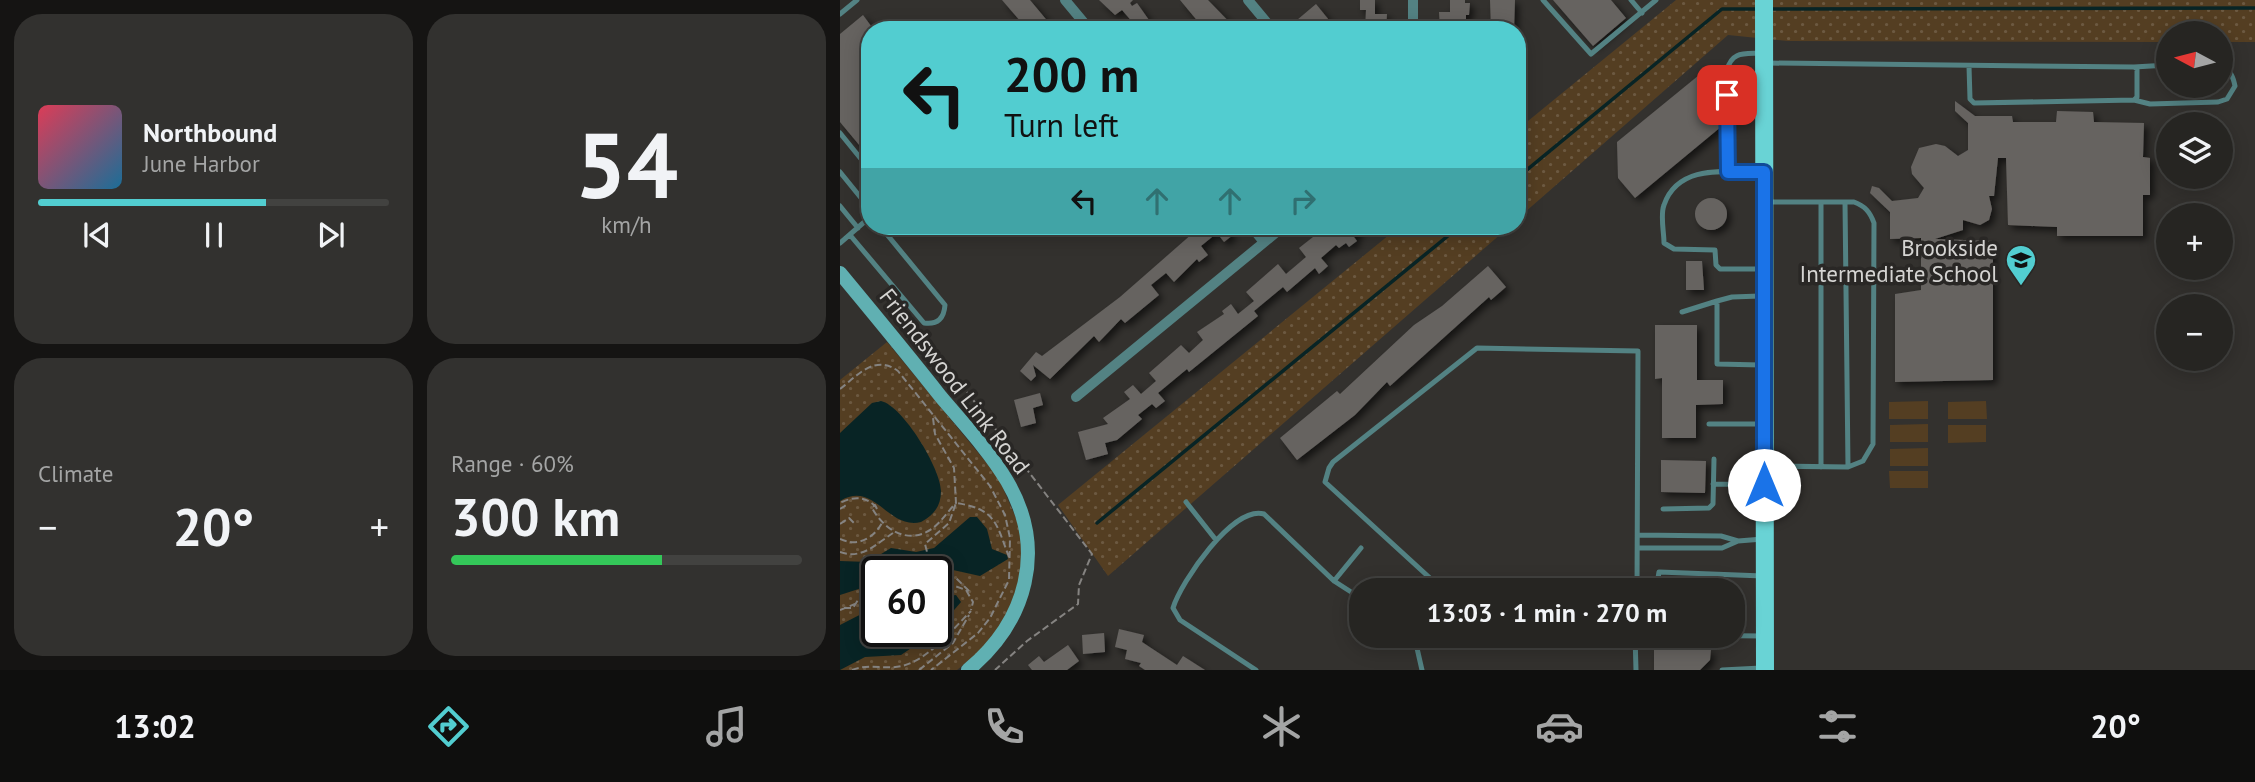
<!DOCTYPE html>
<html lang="en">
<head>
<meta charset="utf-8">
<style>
	:root { --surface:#262522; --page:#32312f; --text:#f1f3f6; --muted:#a4a5a5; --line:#424240; --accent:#52cdd0 }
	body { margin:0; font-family:"PT Sans",sans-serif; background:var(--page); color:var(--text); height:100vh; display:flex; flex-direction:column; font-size:26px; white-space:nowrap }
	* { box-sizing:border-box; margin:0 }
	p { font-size:23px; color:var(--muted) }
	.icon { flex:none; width:38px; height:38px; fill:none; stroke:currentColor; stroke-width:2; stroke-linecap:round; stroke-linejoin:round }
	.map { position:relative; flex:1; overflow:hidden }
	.drawer { display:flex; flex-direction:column; gap:14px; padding:14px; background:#151413; width:840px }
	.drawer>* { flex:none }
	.guide { position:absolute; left:21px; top:21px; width:665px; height:214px; border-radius:28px; box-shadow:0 4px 18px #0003,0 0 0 2px var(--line); background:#52cdd0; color:#111; overflow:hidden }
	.needle { width:46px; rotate:277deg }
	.tools { position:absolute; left:1316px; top:21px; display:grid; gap:14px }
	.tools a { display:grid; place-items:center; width:77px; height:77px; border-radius:50%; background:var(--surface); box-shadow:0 4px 18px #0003,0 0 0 2px var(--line); font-size:35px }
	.speed { position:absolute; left:21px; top:556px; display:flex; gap:14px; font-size:35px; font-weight:700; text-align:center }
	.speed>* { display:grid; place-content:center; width:91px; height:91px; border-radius:50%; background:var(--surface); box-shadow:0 4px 18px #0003,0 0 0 2px var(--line); line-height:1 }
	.speed .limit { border:4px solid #111; border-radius:10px; background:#fff; color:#111 }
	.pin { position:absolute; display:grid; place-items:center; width:60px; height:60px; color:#fff; margin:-30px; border-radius:14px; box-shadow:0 4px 10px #0006 }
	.me { position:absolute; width:77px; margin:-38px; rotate:0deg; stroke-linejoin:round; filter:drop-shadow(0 0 5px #0008) }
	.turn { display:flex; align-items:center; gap:24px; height:147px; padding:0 28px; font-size:32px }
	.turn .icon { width:91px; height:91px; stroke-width:2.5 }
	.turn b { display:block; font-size:49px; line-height:60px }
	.lanes { display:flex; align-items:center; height:66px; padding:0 28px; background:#0003; justify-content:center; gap:35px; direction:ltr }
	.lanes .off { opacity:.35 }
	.big { font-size:52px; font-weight:800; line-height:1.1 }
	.drawer .widget { flex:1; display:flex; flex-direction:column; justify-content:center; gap:10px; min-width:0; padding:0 24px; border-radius:28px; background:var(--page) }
	.drawer .dial { align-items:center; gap:0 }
	.dial b { font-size:91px; line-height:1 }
	.song { display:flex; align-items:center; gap:21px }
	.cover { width:84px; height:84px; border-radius:10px; background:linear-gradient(135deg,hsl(350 70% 55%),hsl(200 70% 35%)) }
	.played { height:7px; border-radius:4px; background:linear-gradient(90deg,var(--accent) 65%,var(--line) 65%) }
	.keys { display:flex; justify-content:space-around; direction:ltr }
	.heat { display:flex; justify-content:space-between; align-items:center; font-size:38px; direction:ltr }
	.charge { height:10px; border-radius:5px; background:linear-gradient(90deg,#34c759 60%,var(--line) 0) }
	.drawer .tiles { flex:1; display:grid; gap:14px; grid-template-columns:repeat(2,1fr) }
	.trip { position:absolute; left:509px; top:578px; width:396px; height:70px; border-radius:28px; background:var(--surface); box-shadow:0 4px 18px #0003,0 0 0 2px var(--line); font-weight:800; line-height:70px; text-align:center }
	.dock { display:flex; height:112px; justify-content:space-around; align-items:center; background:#0f0f0e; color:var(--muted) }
	.dock .icon { width:49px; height:49px }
	.dock .on { color:var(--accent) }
	.dock b { font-size:32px; color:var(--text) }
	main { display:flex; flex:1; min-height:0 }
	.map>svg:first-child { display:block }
	.grass { fill:url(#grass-dots); fill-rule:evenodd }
	.pitch { fill:#543e22 }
	.water { fill:#082425 }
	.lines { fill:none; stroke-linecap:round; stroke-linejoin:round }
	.stream { stroke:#082425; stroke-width:3.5 }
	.building { fill:#666360; filter:url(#shadow) }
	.path { stroke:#858381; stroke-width:2; stroke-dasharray:7 3.5; stroke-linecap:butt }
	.lane { stroke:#538283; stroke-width:5 }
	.street { stroke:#538283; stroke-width:10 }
	.secondary { stroke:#60b0b2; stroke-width:14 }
	.primary { stroke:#69d3d5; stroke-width:18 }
	.route-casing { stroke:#114b97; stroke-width:18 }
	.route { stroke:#1a73e8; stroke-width:12 }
	.labels { text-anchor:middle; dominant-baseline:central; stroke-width:7; stroke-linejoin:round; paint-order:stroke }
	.poi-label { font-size:23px; fill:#d5d4d2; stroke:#292725; text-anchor:end }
	.street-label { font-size:23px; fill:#d5d4d2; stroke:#292725 }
</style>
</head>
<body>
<main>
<section class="drawer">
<div class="tiles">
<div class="widget">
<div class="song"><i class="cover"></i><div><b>Northbound</b><p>June Harbor</p></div></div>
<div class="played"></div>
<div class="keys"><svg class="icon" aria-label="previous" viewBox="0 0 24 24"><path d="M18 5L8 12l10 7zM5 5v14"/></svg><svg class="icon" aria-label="pause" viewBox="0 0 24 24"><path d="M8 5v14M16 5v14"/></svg><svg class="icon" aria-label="next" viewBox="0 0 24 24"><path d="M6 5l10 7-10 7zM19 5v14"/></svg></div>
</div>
<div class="widget dial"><b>54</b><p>km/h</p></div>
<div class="widget"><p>Climate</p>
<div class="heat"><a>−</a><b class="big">20°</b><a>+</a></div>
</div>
<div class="widget"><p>Range · 60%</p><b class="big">300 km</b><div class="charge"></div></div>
</div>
</section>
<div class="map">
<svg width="1415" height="670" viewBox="0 0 1415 670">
	<defs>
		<pattern id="grass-dots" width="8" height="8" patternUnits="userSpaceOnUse" patternTransform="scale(1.75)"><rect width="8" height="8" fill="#543e22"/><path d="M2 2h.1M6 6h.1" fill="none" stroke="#6c5941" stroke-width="1.8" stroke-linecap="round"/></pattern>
		<filter id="shadow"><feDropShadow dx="4" dy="4" stdDeviation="3.5" flood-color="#0009"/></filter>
	</defs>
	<rect width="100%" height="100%" fill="#33312e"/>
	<path class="grass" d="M836 0H1415V42H1381V33H1328V42L948 41 888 35 677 219V130Z
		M560 226H670L268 576 218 505Z
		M47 342 158 477 179 525 183 554 179 586 171 611 144 648 117 670H0V380ZM37 572H96V632H37Z"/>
	<path class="pitch" d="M1088 401V419H1049V402Z
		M1146 401 1147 419H1108V402Z
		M1088 424V442H1050V425Z
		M1108 425H1146V442L1108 443Z
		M1088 448V466H1050V449Z
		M1049 471H1088V488H1050Z"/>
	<path class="water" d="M41 401C63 406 101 469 101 491 101 506 94 515 81 522 47 530 35 480 0 501V433L32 403Z
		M130 517H137L147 529 152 549 167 555 168 559 140 576 104 568 91 572H37V583L0 595V561L28 562 51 548 76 552 94 548Z
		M116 595 121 602 96 631V598Z
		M37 606V632H95L61 655 25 657 0 670V625Z"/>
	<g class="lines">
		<path class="stream" d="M930 9 1415 8
			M677 178 882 9H919
			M257 523 620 226"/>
	</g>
	<path class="building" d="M162 0H190L215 30H188Z
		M259 0H293L290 3 292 6 297 3 316 30H287L294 24 282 10 275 15Z
		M340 0H368L397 30H365Z
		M520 0H535V14H547L546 30H525L526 10H520Z
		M610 0H625V3H630L629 15H626V24H621V30H600L599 12H610Z
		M650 0H675L674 30H651Z
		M713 0H771L786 18 753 46Z
		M476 4 493 25 487 30H466L457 20Z
		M23 15 34 30H30V158L0 122V34Z
		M864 71 880 90 864 104 882 126 795 198 778 178 777 142Z
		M1115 101 1135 116H1172L1173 122H1216L1217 111 1253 112 1254 122 1304 123 1303 157 1310 158V195H1303V236H1217V227L1168 225 1166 158H1158L1154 196H1149L1152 209 1149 220 1140 225 1123 220V230L1095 239 1153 241V380L1055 382V294L1081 290V238L1050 239V212L1030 193 1032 186 1039 188 1052 201 1078 198 1084 188 1072 174 1071 167 1079 148 1096 144 1105 146 1118 156 1128 150V123L1115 111Z
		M855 214a16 16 0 1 1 32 0a16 16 0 1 1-32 0Z
		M361 226H386L393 235 384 242 377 233 361 246 368 255 359 262 357 259 334 282 326 273 311 285 319 295 285 323 281 319 259 342 254 336 210 379 193 365 196 376 191 381 180 371 196 352 202 356 280 297Z
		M487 226H516L521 231 514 237 517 241 509 247 506 243 499 248 496 245 481 258 488 266 479 274 475 268 447 292 443 287 414 311 418 316 349 372 347 369 318 393 325 401 316 408 312 404 298 415 302 419 277 440 265 443 268 454 246 460 238 432 268 424 263 418 290 399 284 392 293 385 301 394 316 381 309 373 341 345 349 353 363 340 357 332 384 314 382 311 391 304 398 314 414 301 406 292 438 264 446 274 466 257 459 248Z
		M846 261H862L864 290H846Z
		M648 266 666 287 651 300 649 297 550 386 547 382 515 415 457 460 440 438 497 391 500 394 574 325 602 306Z
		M815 325H857V380H883V404L856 405V438H822V378L815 379Z
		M200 393 203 405 193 408 196 423 181 427 174 400Z
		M821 460 866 461 865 493 821 492Z
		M831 581H861V590H831Z
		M279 629 304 635 302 642 337 665 343 656 365 670H305L299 666 301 663 285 659 287 650 275 647Z
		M264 633 265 652 243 654 242 635Z
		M228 645 239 661 227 670H192L188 665 199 656 204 662Z
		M814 650H871L870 660 860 670H814Z"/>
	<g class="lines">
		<path class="path" d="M0 389C18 375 35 354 58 371L150 486 165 515 170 538 169 580 150 618 138 633 91 670
			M127 392 252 554 239 585 238 604 187 641 155 670
			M0 509 5 506 2 502C13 497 24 496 34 505
			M37 509 35 505 32 508C44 530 69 546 93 528 102 521 108 511 116 503L114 468 95 434 93 418
			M0 524 9 518 16 525
			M0 539C17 547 33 539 42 523
			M0 552C22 560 36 544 53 533
			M92 572 85 544 109 523 116 503C156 509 156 523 169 557
			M96 579 116 578 131 593
			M96 587 109 584 126 590 133 602 131 610
			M4 608H13L18 600
			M0 610 37 595
			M12 670C29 663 45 670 62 666 88 660 113 629 131 611
			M79 670 113 643 129 615"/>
		<path class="lane" d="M703 0 751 54 816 0
			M791 0 802 13
			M0 14 17 0
			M927 63 1294 67 1297 69V97L1294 100 1134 103 1130 99 1129 66
			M1294 67 1328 65
			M1294 100 1310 104 1378 102 1387 99 1395 86C1393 76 1390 70 1381 65
			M0 133 30 170
			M0 172 30 209
			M888 172 887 70C892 51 904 54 921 53
			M919 172C886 172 838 164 824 205 820 215 824 232 824 243L834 249 875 250 876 265 880 269H921
			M926 202H1014C1025 206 1030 212 1034 223L1033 444 1023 461 1008 467 928 466
			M1005 202 1008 467
			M0 206 18 228
			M10 235 84 323C98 325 104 318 105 305L40 226
			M0 243 30 217
			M920 296 892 297 877 301V364L921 365
			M842 312 877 301
			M869 424H921
			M981 467V202
			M873 484 923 485
			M346 502 376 540
			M823 509 869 508 873 504 874 459
			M798 535 881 536 898 541
			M798 548H882L898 541 923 539
			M494 581 521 548
			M603 590 485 482 489 468 493 462 637 348 798 351 797 590
			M816 590 819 572 923 576
			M879 590V575
			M574 635 582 670
			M654 635 665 641 795 642
			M795 635 796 670
			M821 635 923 636
			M416 670 340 620 333 608C341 582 393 505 424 514L494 581 522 599
			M882 670 921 668"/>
		<path class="street" d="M225 0 250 30
			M408 0 433 30
			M573 30V0
			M411 226 424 242
			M236 397 444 226"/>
		<path class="secondary" d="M0 273C34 314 68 355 101 397 124 424 149 451 167 481 207 549 187 621 128 670"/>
		<path class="primary" d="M924 0 925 670"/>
	</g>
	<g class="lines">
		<g class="route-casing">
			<path id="route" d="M887 95 888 172H924V485"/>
		</g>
		<use href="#route" class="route"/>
	</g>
	<defs>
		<g id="school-pin" transform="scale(1.575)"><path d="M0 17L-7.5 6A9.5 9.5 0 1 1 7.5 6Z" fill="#52cdd0" stroke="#292725"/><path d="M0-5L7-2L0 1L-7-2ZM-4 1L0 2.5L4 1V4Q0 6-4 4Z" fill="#111"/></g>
	</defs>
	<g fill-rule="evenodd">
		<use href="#school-pin" x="1181" y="260"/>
	</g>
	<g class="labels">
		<g class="poi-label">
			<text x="1158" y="247">Brookside<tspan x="1158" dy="26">Intermediate School</tspan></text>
		</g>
		<g class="street-label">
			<text transform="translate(115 381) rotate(52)">Friendswood Link Road</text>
		</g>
	</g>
</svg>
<div class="tools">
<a><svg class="needle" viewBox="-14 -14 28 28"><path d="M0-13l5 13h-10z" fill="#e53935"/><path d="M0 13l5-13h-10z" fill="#a4a5a5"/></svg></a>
<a><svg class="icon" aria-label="layers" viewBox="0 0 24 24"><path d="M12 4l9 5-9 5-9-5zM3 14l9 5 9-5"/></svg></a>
<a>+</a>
<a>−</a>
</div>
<div class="speed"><div class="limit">60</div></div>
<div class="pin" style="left:887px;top:95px;background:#d93025"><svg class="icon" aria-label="arrive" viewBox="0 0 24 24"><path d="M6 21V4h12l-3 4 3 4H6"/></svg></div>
<svg class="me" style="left:924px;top:485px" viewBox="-20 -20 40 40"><circle r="19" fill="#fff"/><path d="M0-13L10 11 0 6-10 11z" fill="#1a73e8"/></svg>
<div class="trip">13:03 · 1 min · 270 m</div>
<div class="guide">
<div class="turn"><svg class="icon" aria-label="left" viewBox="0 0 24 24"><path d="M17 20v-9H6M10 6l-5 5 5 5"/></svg><div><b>200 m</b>Turn left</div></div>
<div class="lanes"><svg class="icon" aria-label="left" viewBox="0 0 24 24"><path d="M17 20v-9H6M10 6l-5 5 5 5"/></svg><svg class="icon off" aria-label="ahead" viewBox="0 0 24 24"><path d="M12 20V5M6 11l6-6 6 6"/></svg><svg class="icon off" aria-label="ahead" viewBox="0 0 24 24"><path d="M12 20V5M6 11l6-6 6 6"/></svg><svg class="icon off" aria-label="right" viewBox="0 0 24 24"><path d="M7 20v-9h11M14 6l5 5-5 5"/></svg></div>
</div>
</div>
</main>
<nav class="dock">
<b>13:02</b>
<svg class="icon on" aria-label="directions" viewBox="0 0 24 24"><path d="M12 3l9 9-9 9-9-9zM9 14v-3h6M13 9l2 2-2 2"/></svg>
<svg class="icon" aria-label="music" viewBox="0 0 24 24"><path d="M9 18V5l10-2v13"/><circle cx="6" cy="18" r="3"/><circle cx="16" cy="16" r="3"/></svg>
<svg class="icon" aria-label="phone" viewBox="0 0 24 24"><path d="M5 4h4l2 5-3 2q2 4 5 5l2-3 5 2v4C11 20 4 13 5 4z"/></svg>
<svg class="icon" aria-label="climate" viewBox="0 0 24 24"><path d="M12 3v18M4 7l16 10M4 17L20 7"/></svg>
<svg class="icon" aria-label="car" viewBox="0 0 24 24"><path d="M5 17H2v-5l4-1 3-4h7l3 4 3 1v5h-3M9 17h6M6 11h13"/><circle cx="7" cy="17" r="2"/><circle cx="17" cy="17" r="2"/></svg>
<svg class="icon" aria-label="filters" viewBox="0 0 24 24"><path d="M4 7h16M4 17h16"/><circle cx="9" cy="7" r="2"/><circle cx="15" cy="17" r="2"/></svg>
<b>20°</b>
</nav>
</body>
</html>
